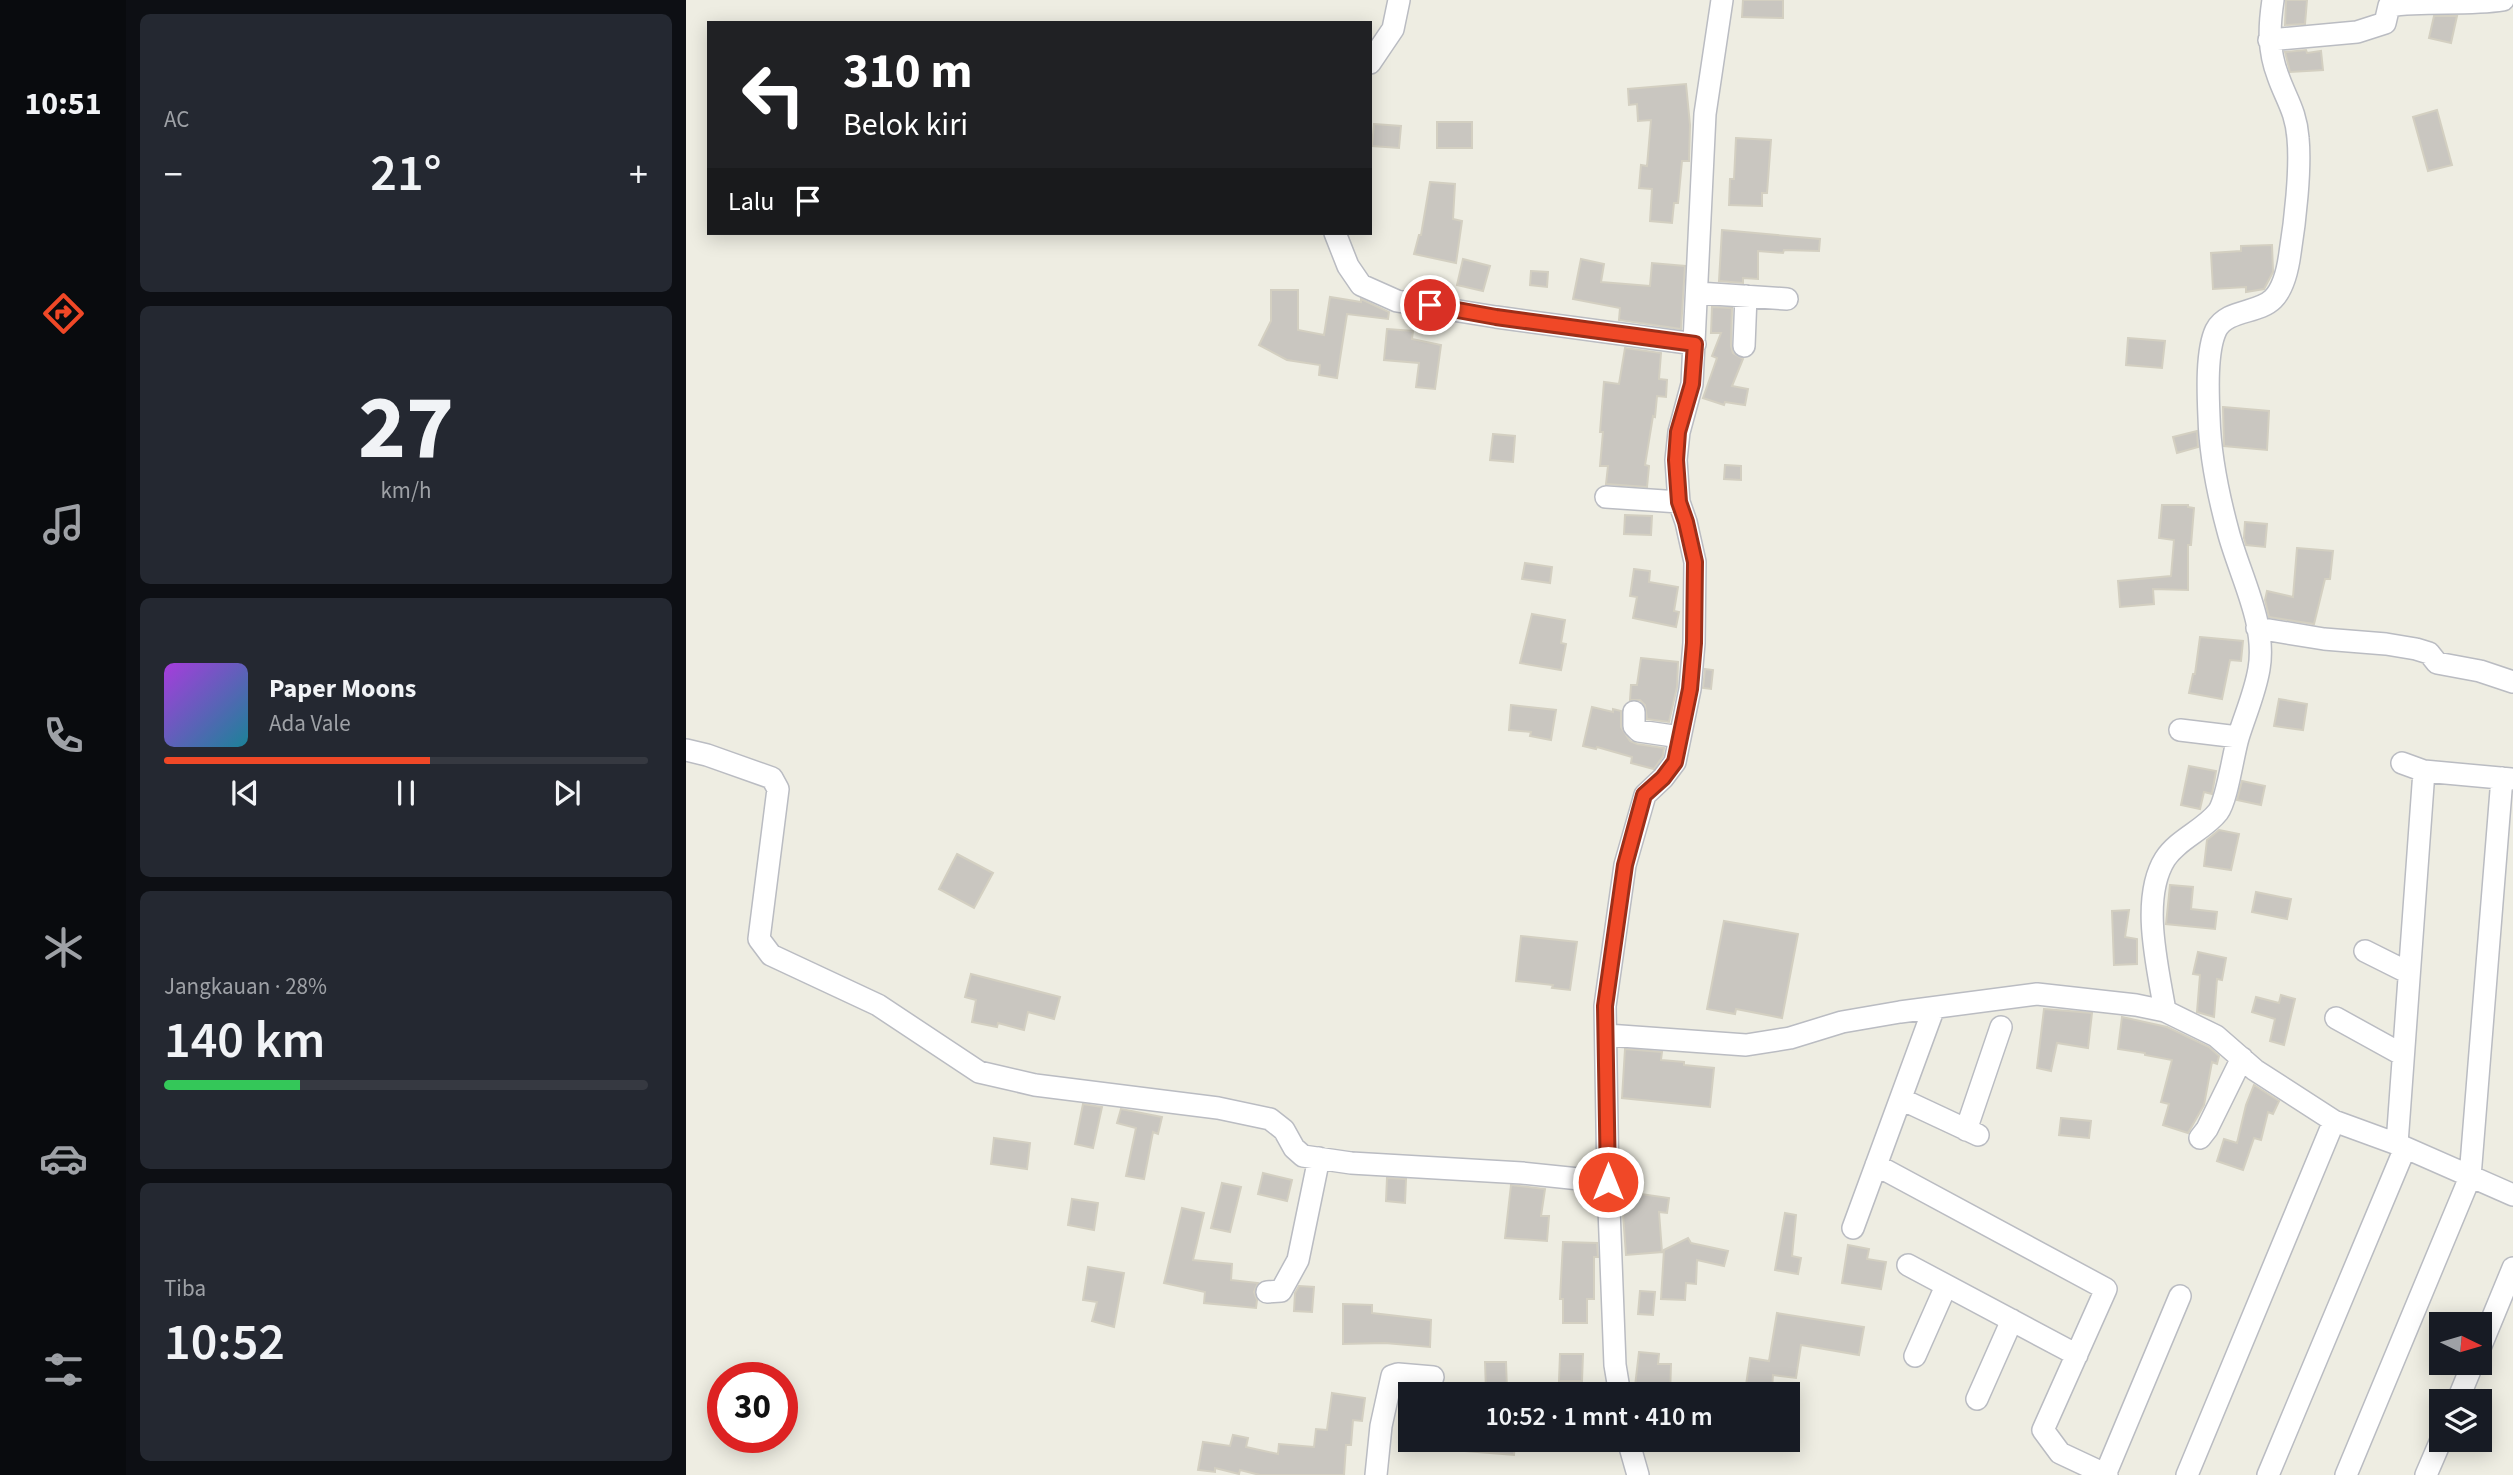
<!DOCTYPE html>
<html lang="id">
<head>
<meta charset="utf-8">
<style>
	:root { --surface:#171b24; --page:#242831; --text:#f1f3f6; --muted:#9ea1a6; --line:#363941; --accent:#f04827 }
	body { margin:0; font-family:"Source Sans 3",sans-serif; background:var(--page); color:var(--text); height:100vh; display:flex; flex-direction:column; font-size:26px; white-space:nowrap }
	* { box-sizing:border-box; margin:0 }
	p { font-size:23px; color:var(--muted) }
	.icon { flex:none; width:38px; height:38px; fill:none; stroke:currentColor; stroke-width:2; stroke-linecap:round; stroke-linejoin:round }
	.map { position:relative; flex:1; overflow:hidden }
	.details { display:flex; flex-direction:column; gap:14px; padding:14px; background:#0d0f14; width:560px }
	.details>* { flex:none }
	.banner { position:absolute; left:21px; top:21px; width:665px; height:214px; border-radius:0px; box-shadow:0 4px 18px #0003; background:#202124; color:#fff; overflow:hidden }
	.needle { width:46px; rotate:95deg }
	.fabs { position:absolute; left:1743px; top:1312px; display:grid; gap:14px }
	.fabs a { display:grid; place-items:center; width:63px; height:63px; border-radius:0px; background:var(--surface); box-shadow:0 4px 18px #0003; font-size:35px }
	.speed { position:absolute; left:21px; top:1362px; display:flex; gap:14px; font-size:35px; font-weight:700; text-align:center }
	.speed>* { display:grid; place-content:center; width:91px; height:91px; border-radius:50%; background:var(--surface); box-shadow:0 4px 18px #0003; line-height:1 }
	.speed .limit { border:10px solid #d22; background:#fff; color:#111 }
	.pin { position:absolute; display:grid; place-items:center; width:60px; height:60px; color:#fff; margin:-30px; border:4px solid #fff; border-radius:50%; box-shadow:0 2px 7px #0007 }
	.me { position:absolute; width:77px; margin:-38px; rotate:0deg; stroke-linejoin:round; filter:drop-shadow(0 0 5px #0008) }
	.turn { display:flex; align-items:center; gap:24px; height:147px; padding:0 21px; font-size:32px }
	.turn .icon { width:91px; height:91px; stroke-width:2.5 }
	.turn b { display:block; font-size:49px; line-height:60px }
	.then { display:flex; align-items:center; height:66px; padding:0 21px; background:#0003; gap:14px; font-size:26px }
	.big { font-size:52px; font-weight:600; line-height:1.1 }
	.details .widget { flex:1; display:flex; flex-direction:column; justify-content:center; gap:10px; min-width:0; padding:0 24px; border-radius:10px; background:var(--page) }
	.details .dial { align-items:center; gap:0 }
	.dial b { font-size:91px; line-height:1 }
	.song { display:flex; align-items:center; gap:21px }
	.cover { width:84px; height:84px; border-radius:10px; background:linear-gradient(135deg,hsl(280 70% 55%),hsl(190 70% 35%)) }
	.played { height:7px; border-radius:4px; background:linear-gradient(90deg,var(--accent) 55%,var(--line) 55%) }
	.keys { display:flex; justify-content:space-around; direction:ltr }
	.heat { display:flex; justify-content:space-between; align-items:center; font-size:38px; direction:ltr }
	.charge { height:10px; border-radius:5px; background:linear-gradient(90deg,#34c759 28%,var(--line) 0) }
	.trip { position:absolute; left:712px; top:1382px; width:402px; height:70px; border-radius:0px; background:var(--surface); box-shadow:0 4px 18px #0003; font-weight:600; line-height:70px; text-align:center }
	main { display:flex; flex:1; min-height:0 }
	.dock { display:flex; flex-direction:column; width:126px; justify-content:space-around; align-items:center; background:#090b0e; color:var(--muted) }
	.dock .icon { width:49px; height:49px }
	.dock .active { color:var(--accent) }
	.dock b { font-size:32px; color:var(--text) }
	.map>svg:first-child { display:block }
	.building { fill:#c9c6c0; stroke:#d3cfc1; stroke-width:2 }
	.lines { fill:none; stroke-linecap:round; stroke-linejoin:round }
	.minor-casing { stroke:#babcc2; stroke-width:24 }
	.minor { stroke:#fff; stroke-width:21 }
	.route-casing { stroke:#9c2f19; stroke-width:18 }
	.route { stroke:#f04827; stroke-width:12 }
</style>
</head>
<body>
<main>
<nav class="dock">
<b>10:51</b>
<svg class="icon active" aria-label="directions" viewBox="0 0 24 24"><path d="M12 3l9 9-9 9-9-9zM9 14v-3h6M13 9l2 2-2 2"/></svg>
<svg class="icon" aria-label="music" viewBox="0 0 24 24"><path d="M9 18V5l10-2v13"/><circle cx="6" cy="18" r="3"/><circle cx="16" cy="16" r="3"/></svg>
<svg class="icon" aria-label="phone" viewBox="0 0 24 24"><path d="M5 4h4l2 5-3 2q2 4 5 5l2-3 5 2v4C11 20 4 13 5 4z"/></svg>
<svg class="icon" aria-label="climate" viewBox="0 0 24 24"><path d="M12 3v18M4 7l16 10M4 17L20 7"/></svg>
<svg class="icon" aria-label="car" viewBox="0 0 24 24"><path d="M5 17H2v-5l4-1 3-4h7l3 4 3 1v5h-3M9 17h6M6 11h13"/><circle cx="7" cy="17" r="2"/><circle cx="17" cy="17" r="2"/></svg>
<svg class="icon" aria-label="filters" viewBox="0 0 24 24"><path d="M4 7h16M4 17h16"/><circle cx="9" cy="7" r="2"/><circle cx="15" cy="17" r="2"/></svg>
</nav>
<section class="details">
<div class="widget"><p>AC</p>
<div class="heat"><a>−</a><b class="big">21°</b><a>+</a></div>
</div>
<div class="widget dial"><b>27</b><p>km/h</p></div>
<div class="widget">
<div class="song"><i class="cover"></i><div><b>Paper Moons</b><p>Ada Vale</p></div></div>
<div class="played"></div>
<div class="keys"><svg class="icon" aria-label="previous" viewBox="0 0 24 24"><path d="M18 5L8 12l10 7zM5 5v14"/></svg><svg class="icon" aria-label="pause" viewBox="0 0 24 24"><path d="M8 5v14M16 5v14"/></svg><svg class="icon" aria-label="next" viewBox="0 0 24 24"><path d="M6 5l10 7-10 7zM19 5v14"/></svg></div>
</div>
<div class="widget"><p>Jangkauan · 28%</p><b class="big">140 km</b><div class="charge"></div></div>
<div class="widget"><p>Tiba</p><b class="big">10:52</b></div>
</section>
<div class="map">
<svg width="1827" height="1475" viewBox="0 0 1827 1475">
	<rect width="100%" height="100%" fill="#eeede2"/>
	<path class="building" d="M1057 0H1097V18L1056 17Z
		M1600 0H1621L1619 24 1599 25Z
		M1748 16H1771L1765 43 1743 38Z
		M1620 50 1621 53 1635 51 1637 70 1604 72 1599 52Z
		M1000 84 1004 125 1003 161H996L992 203H988L986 223 964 221 966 189 953 188 955 165 961 166 965 120 952 121 951 104 943 105 942 89Z
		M1751 110 1766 165 1742 171 1727 117Z
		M751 122H786V148H751Z
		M688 124 715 126 713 148 686 146Z
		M1050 138 1085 140 1081 193H1076V206L1043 205 1044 179H1048Z
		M744 182 769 184 767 219 776 221 770 263 728 254 733 235H735Z
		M1036 230 1134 239 1133 251 1098 250 1097 253 1072 251V279L1057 278V283L1033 281Z
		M1586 245 1587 272 1578 289 1560 292V287L1527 289 1525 253 1555 251V246Z
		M777 259 804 266 797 291 771 285Z
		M895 259 918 264 915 282 964 286 966 263 999 266 995 329 933 320 934 308 887 299Z
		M845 271 862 272 861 287 844 285Z
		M585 290H612V330L638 335 644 297 675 302V299L703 312 702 319 661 314 651 378 633 375 634 365 601 360 573 345 585 321Z
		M1026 307 1046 308 1045 346 1047 353 1057 359 1046 386 1062 389 1059 405 1039 402 1038 405 1017 398 1031 358 1026 356 1035 333H1025Z
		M701 329 727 331 726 339 755 345 749 389 730 387 733 363 698 360Z
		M1442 338 1479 341 1476 368 1440 365Z
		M939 348 975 353 973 379 981 380 980 397 971 396 969 417 967 416 959 465 963 466 961 487 920 484 922 466H914L917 432H914L918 382 933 384Z
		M1537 407 1583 411 1581 450 1538 446Z
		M1511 431 1512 447 1491 453 1487 437Z
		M807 434 829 436 827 462 804 460Z
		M1039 465 1055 466V480L1038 479Z
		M1476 505H1502V507L1508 508 1505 545H1502V590L1467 589 1468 604 1434 607 1432 581 1485 576 1488 540 1473 538Z
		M939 515 966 516 965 535 938 534Z
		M1559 522 1581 524 1579 547 1560 545 1558 538Z
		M1611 548 1647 551 1644 579H1639L1628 624 1583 617 1579 600 1581 591 1607 597Z
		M839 563 866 567 864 583 836 579Z
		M948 569 964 571 963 582 992 587 988 611 993 612 990 627 947 618 951 597 944 596Z
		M846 614 879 620 875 643 880 644 875 670 834 663Z
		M1514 637 1557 641 1555 661 1544 660 1536 699 1503 693 1507 674H1509Z
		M955 658 992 662 991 687 983 722 961 719 959 705 954 700H944L945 685H951Z
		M1019 669 1027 670 1025 689 1017 688Z
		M1593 699 1621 704 1617 730 1588 726Z
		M825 705 870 710 865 740 844 736 845 732 823 730Z
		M906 707 927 712V709L935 711V727L944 741 951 744 978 748 977 756 968 769 945 763 946 757 911 747 910 749 897 746Z
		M1503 766 1530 771 1526 794 1518 792 1514 809 1495 805Z
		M1556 781 1579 786 1575 805 1551 800Z
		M1533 830 1553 834 1545 870 1518 866 1521 840Z
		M271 854 307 873 288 908 253 889Z
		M1484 885 1507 887 1505 909 1531 912 1529 929 1480 924Z
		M1570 892 1605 899 1601 919 1566 912Z
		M1443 910 1439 937 1451 939V964L1428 965 1426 911Z
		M1038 921 1112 934 1096 1018 1050 1009 1049 1014 1021 1009Z
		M835 936 891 942 884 990 866 988 867 985 830 981Z
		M1512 952 1540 958 1536 980 1531 979 1528 1017 1511 1012 1514 975 1507 974Z
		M285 974 374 997 368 1019 342 1012 338 1030 312 1023 311 1027 286 1022 290 1000 279 997Z
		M1595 995 1609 999 1598 1045 1584 1041 1589 1019 1566 1012 1570 997 1593 1003Z
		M1358 1009 1406 1013 1402 1048 1371 1043 1365 1071 1351 1068Z
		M1436 1017 1481 1027 1523 1047 1533 1056 1531 1064 1526 1062 1518 1105 1502 1133 1477 1125 1483 1104 1475 1102 1486 1060 1459 1055V1053L1432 1049Z
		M939 1049 976 1052 975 1060 998 1062V1065L1028 1068 1024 1107 936 1098Z
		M1568 1085 1593 1101 1587 1114 1582 1112 1575 1140 1568 1138 1557 1170 1531 1161 1538 1139 1551 1143 1560 1105Z
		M397 1104 416 1107 407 1148 389 1144Z
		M435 1109 476 1117 472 1134 467 1132 458 1179 440 1176 450 1128 431 1123Z
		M1375 1118 1405 1121 1403 1138 1373 1135Z
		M308 1138 344 1143 341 1169 305 1164Z
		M577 1173 606 1180 601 1201 572 1194Z
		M701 1178 720 1179 719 1203 700 1201Z
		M536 1183 555 1187 544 1232 525 1228Z
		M825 1185 859 1189 855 1216H863L861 1241 819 1238Z
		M941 1192 983 1198 981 1213 973 1212 976 1252 940 1255 937 1214Z
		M386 1199 412 1203 408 1230 382 1225Z
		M496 1208 518 1213 507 1260 546 1264 545 1280 572 1283 568 1292 571 1300 570 1308 518 1303 519 1292 478 1283Z
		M1099 1213 1110 1215 1106 1256 1115 1258 1112 1274 1089 1270Z
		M1002 1238 1005 1243 1042 1251 1038 1266 1011 1260 1010 1284 1000 1283 999 1300 975 1299 978 1250Z
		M877 1242 911 1243 912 1257H908V1299H901V1323H877V1299H874Z
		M1162 1245 1183 1249 1181 1259 1200 1262 1195 1289 1156 1283Z
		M402 1267 438 1273 428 1327 406 1321 411 1302 397 1300Z
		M613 1286 628 1287 626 1312 608 1311 609 1293Z
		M954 1291 969 1292 967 1315 952 1314Z
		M657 1304 686 1305V1313L745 1320 744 1347 699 1343 657 1344Z
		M1091 1313 1178 1327 1173 1355 1115 1345 1110 1378 1087 1375 1086 1388 1060 1385 1064 1358 1083 1361Z
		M953 1352 973 1354 972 1364H985L984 1395H948Z
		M874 1354H897L896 1381H873Z
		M799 1362H820L821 1390 800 1391Z
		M646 1393 679 1398 676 1421 667 1420 665 1445H660L658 1475H574L554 1470 553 1474 529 1468V1472L512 1470 517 1442 544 1446 547 1435 562 1438 560 1447 592 1454 593 1444 628 1447 630 1429 641 1430Z
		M781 1440H829L828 1455 780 1451Z"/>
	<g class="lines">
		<g class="minor-casing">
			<path id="minor" d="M1583 40 1671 32 1699 23 1703 6C1741 0 1779 6 1817 0
				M684 63 707 29 713 0
				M649 233 662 266 675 285 711 301 810 317 1009 344
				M1012 293 1101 299
				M1058 346 1060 296
				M920 497 993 502
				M1571 628 1638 639 1700 644 1730 649 1743 653 1751 663 1794 671 1827 682
				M948 712V726L953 731 994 737
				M1494 730 1552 737
				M0 750 21 755 86 778 92 789 73 939 85 955 192 1005 293 1072 349 1085 532 1108 584 1119 598 1130 608 1148 617 1156 665 1163 836 1173 922 1182
				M1716 763 1738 771 1825 779
				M1679 951 1723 973
				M1479 1011C1472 968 1454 899 1479 859 1492 839 1518 830 1532 812 1541 800 1547 755 1552 738 1559 715 1569 693 1573 669 1581 623 1553 574 1542 531 1532 494 1524 456 1523 417 1522 394 1520 351 1530 330 1541 309 1572 314 1587 299 1598 288 1602 268 1604 253 1609 222 1615 169 1612 138 1610 111 1600 99 1592 76 1582 50 1583 27 1587 0
				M1650 1018 1717 1055
				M921 1035 1060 1045 1104 1038 1156 1022 1214 1012 1351 994 1450 1005 1479 1011 1530 1036 1569 1070 1648 1121 1711 1144 1827 1195
				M1215 1099 1292 1135
				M1280 1130 1315 1027
				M1514 1138 1521 1129 1556 1058
				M1711 1144 1738 771
				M1190 1165 1420 1289 1357 1430 1374 1453 1421 1475
				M1167 1228 1246 1013
				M1222 1265 1391 1355
				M581 1292 595 1291 612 1260 633 1158
				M1794 1348 1827 1268
				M1229 1356 1260 1286
				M934 1395 929 1365 922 1182 919 1006 939 865 959 795 977 778 989 762 1004 689 1008 643 1009 562 1000 522 993 502 990 460 993 432 1006 384 1019 114 1036 0
				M1291 1399 1326 1320
				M1771 1402 1787 1363
				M942 1440 952 1475
				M690 1475 695 1426 706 1376 712 1374 747 1377
				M1419 1475 1494 1296
				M1501 1475 1648 1121
				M1582 1475 1719 1148
				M1660 1475 1784 1177 1816 778
				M1740 1475 1755 1440"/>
		</g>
		<use href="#minor" class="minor"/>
	</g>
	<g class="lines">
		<g class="route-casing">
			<path id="route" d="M744 305 810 317 1009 344 1006 384 992 432 990 460 993 502 1000 522 1009 562 1008 643 1004 689 989 762 977 778 958 795 939 865 919 1006 922 1182"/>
		</g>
		<use href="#route" class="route"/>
	</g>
</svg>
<div class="fabs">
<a><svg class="needle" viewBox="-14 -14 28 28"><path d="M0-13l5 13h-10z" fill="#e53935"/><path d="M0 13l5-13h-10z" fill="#9ea1a6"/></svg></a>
<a><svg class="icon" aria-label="layers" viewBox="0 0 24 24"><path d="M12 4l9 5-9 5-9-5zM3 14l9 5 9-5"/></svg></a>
</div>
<div class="speed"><div class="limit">30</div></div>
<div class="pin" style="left:744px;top:305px;background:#d93025"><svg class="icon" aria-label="arrive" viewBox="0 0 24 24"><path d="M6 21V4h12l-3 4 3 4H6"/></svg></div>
<svg class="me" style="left:922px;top:1182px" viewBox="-20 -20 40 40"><circle r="17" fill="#f04827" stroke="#fff" stroke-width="3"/><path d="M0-11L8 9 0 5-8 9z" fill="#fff"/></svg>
<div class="trip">10:52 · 1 mnt · 410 m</div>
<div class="banner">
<div class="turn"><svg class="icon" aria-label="left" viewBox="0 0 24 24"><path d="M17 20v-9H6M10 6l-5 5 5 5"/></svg><div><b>310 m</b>Belok kiri</div></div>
<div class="then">Lalu<svg class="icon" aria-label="arrive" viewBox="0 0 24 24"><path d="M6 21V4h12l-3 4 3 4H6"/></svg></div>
</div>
</div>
</main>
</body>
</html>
